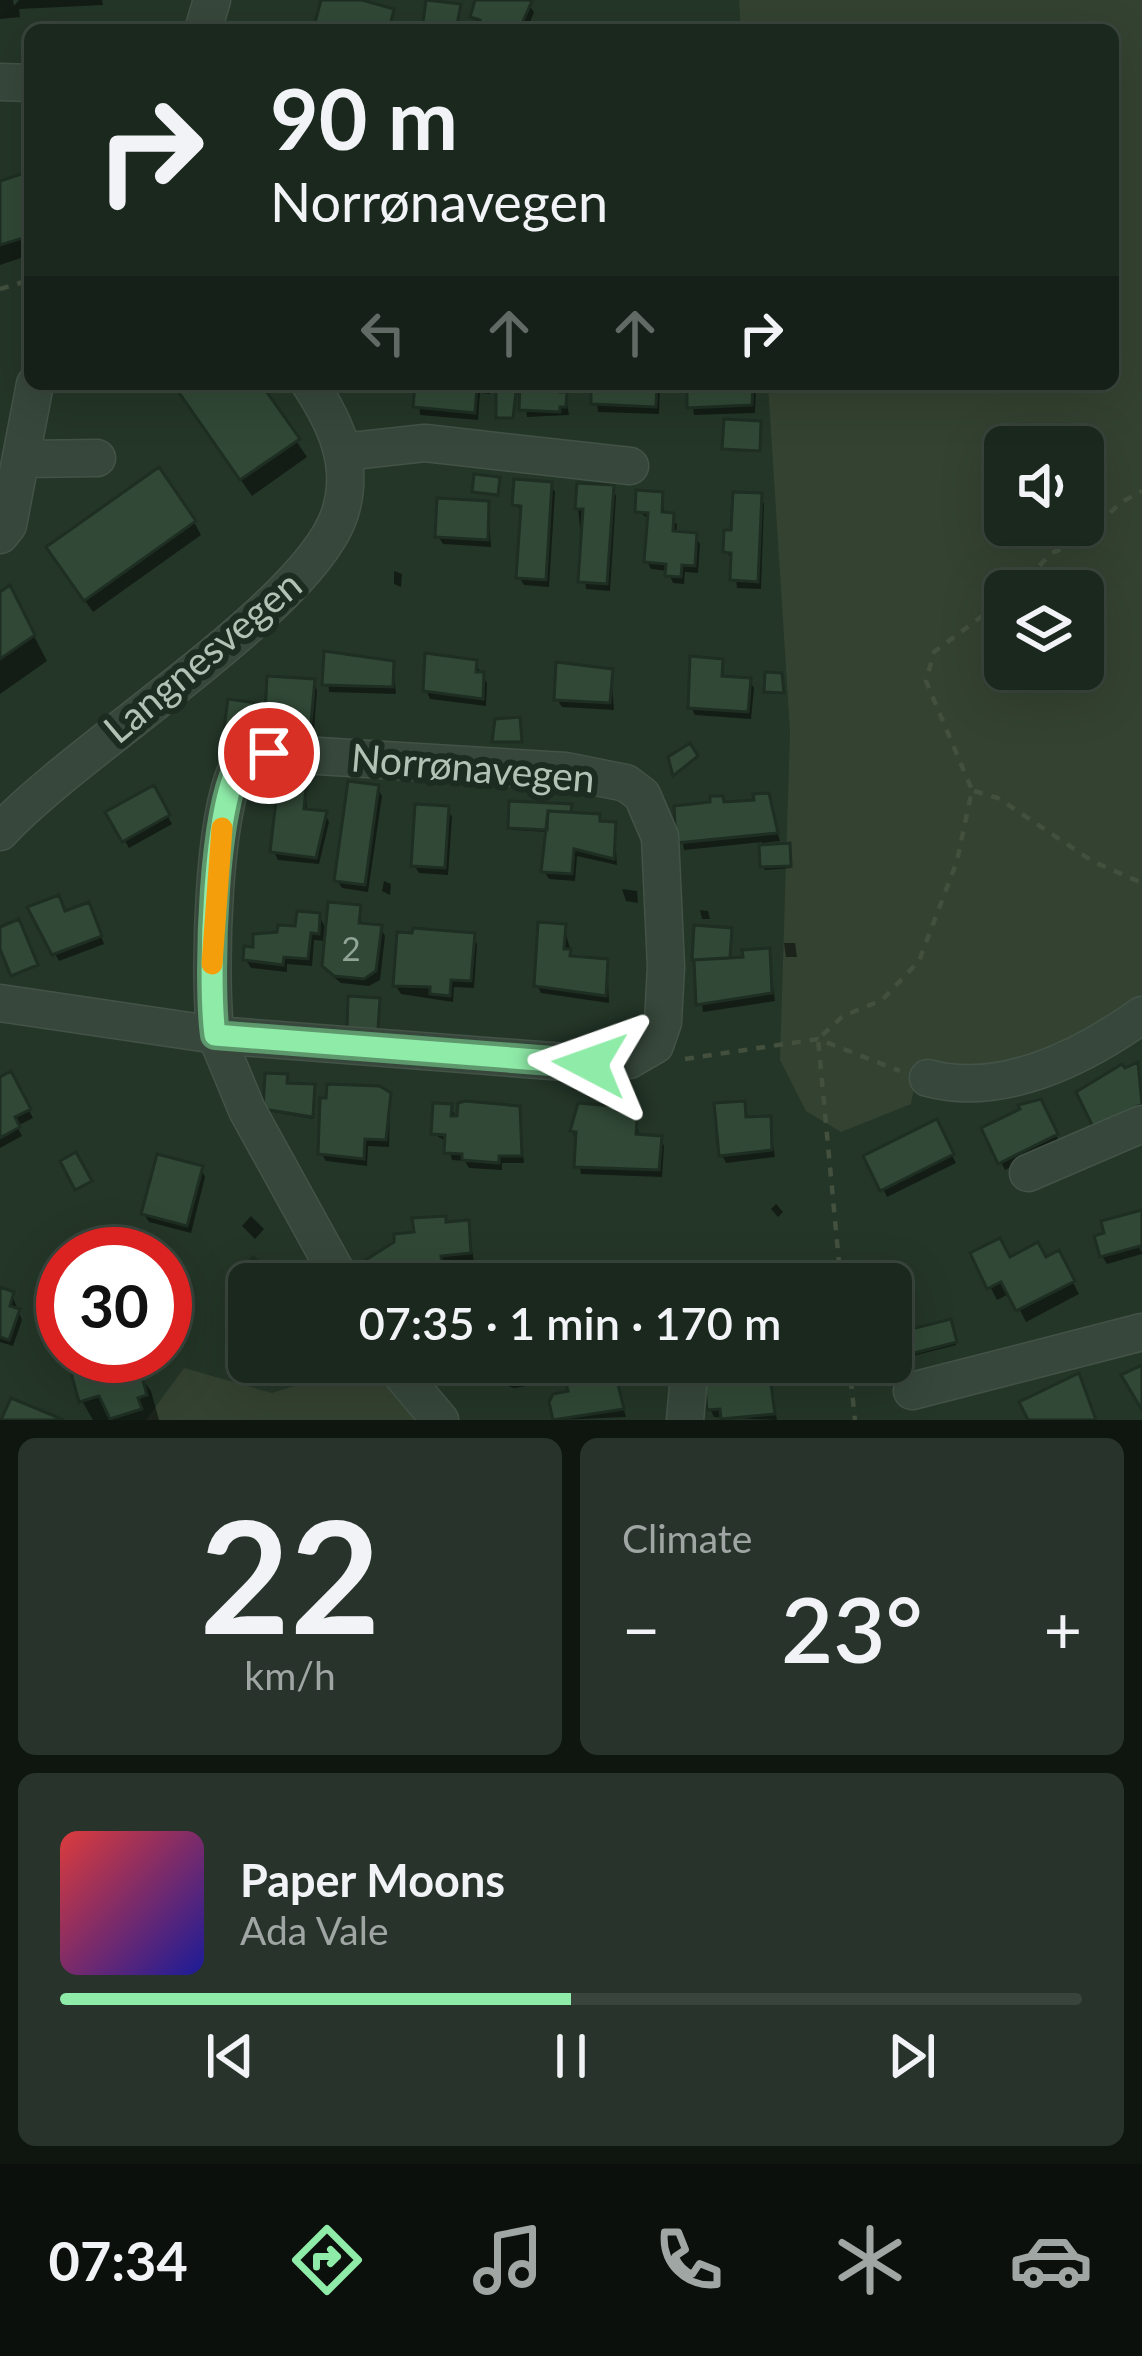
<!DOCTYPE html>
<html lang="en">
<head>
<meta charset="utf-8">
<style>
	:root { --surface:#1b281e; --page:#28342b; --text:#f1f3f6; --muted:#a0a6a4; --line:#39443c; --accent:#8feba8 }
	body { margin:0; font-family:Lato,sans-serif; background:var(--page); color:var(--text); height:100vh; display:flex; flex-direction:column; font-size:45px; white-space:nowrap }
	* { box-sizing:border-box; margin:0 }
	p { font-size:39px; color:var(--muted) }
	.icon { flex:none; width:66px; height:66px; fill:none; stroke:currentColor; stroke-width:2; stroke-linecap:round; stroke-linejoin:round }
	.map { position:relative; height:1420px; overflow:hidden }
	.sheet { display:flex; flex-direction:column; gap:18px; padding:18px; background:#0f1610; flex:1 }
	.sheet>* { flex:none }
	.hud { position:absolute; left:24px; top:24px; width:1095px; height:366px; border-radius:18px; box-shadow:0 12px 48px #0002,0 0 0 3px var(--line); background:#1b281e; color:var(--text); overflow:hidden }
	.controls { position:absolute; left:984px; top:426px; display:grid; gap:24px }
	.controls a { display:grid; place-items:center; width:120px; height:120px; border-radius:18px; background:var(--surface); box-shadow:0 12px 48px #0002,0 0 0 3px var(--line); font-size:60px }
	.speed { position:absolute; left:36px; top:1227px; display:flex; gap:24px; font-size:60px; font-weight:700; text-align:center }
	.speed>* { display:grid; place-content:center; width:156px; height:156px; border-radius:50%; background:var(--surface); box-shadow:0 12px 48px #0002,0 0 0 3px var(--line); line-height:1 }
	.speed .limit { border:18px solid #d22; background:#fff; color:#111 }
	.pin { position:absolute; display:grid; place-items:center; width:102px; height:102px; color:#fff; margin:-51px; border:6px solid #fff; border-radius:50%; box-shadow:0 3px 12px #0007 }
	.me { position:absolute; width:132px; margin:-66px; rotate:274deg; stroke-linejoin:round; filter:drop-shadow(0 0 9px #0008) }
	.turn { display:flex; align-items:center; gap:42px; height:252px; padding:0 48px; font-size:54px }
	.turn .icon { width:156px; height:156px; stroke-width:2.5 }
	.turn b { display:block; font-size:84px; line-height:102px }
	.lanes { display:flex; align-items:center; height:114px; padding:0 48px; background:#0003; justify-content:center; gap:60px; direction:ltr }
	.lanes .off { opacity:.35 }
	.big { font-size:90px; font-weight:600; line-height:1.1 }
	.sheet .card { flex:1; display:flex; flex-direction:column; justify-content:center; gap:18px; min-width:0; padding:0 42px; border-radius:18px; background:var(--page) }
	.sheet .dial { align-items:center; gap:0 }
	.dial b { font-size:156px; line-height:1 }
	.song { display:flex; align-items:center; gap:36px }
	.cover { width:144px; height:144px; border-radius:18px; background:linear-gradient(135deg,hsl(0 70% 55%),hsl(240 70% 35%)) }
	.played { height:12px; border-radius:6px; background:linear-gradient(90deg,var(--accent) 50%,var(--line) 50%) }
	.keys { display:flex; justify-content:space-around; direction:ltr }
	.heat { display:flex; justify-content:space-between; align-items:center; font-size:66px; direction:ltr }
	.sheet .tiles { flex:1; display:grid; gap:18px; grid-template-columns:1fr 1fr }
	.card:last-child { grid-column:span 2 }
	.trip { position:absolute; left:228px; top:1263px; width:684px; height:120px; border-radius:18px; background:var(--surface); box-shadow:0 12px 48px #0002,0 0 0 3px var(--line); font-weight:600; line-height:120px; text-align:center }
	.menu { display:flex; height:192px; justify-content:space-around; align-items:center; background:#0b100c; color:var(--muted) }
	.menu .icon { width:84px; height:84px }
	.menu .on { color:var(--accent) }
	.menu b { font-size:54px; color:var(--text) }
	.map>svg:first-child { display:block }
	.green { fill:#344231; fill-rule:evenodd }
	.shadow { fill:#0007 }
	.building { fill:#314836; stroke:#1e2e22; stroke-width:3 }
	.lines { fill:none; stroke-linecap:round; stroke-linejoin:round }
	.minor-casing { stroke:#435347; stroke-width:39 }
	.path { stroke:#43503e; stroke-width:4.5; stroke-dasharray:9 9; stroke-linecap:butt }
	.minor { stroke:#37473b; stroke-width:36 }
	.route-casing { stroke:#5d996d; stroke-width:30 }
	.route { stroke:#8feba8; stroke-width:21 }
	.slow { stroke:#f59e0b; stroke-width:21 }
	.labels { text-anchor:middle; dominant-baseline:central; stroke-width:12; stroke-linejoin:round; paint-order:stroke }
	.number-label { font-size:33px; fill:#91a495 }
	.street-label { font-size:39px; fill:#b2c3b6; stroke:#1c2c20 }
</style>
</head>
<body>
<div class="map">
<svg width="1142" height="1420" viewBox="0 0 1142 1420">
	<rect width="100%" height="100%" fill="#243628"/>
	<path class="green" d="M739 0H1142V1003L1012 1067 916 1078 911 1104 841 1132 806 1111 780 1060 790 731 768 384H1113V30H741ZM1005 447H1083V525H1005ZM1005 591H1083V669H1005Z
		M370 1362H411L460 1420H146L184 1368 272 1393Z"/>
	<path class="shadow" d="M0 0H13L14 6 19 0H102L103 5 19 9 20 17 0 19Z
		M324 0H350L392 11 394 30H316Z
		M479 0H525L534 12 527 30H482L473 16Z
		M30 174V255L0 265V184Z
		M174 384H258L307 457 252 496Z
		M418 384H491L490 394 480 393 478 420 420 415Z
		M523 384H564L569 415 527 417Z
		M594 384H660L659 414 598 412Z
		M690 384H756L755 413 694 415Z
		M550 484 555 492 549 587 524 585 519 577 524 513 515 504Z
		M612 488 616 496 610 591 586 589 578 508Z
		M661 495 665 515 677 524 676 535 695 536 700 544 698 573 685 572 684 584 673 583 668 571 651 569 647 561 650 520 638 511Z
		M760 496 764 504 761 589 737 588 734 560 726 552Z
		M488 504 491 547 443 544 438 536Z
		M194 522 201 535 93 612 57 561Z
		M394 571 402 574 401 587 394 584Z
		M0 595 22 613 47 661 0 694Z
		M327 655 393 664 396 694 329 692Z
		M721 662 725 679 749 680 754 688 751 719 695 715 691 707Z
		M475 663 487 683 486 706 430 699 426 690Z
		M611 672 614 710 562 707 557 699Z
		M313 682 317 690 314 730 305 723 272 721 268 713Z
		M305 781 307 812 325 814 329 822 319 864 278 860 274 852Z
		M377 788 382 796 368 892 342 888 337 880Z
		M152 789 172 824 129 848 109 813Z
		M767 796 780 841 762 843V848L790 849 791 868 765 870 763 867 762 842 684 850 677 808 722 799 725 805 757 803Z
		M512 804 569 807 567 827 598 817 602 824 614 825 617 865 577 856 575 881 549 879 544 871 549 832 512 830Z
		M447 809 452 817 448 875 419 873 414 865Z
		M384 881 391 884 390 895 382 891Z
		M622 889 637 891 638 903 626 901Z
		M359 908 362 927 380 928 385 936 380 980 369 986 341 983 330 974 325 966 327 941 314 940 312 966 287 964V972L251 968 246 960 319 916 328 932Z
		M31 909 92 913 104 944 59 961Z
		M700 910 708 911 710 919H702Z
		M564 927 573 959 607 961 609 1003 541 993 537 985Z
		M730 931V961L768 951 775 1001 703 1012 695 959Z
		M473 936 477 944 474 988 454 987 453 1002 401 994 396 986Z
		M784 943H795L797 957H786Z
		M10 1075 33 1118 17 1126 22 1136 0 1148V1081Z
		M286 1077 287 1086 313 1087V1119L268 1111Z
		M386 1091 390 1100 389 1147 368 1146 367 1166 326 1161 321 1153 329 1101Z
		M1039 1102 1060 1143 1005 1170 985 1130Z
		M743 1104 748 1120 769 1119 775 1157 726 1163 722 1155Z
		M450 1107 460 1123 518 1109 524 1163H502V1170L469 1168 465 1161 452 1160 447 1142 434 1134Z
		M636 1111 639 1137 660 1138 664 1146 662 1177 581 1174 573 1131Z
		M935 1123 956 1163 887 1197 867 1157Z
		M201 1169 205 1177 191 1233 149 1222 144 1214Z
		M776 1204 783 1212 778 1217 771 1209Z
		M1142 1213V1254L1107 1264 1102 1256Z
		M251 1216 264 1229 255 1239 242 1226Z
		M467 1223 474 1261 444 1263 445 1271 399 1275 405 1284H382L368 1262Z
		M1058 1254 1079 1294 1026 1322 1011 1293 997 1300 974 1255 1046 1261Z
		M819 1261 823 1282 813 1283 809 1262Z
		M0 1290 12 1295 22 1320 13 1346 0 1342Z
		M951 1325 956 1345 893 1361 891 1337Z
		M124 1356 151 1391 159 1420H93L82 1401Z
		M443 1362H535L539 1377 533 1385 514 1388 499 1383 490 1371 448 1376Z
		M767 1372 777 1420 714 1417 710 1409Z
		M614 1375 626 1417 558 1420 556 1397Z"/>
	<path class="building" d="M321 0H362L394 9 389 30H313Z
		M426 0 461 4 456 30H422Z
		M475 0H528L532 1 519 30H482L480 20 470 17Z
		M30 171V236L0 245V181Z
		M173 384H261L300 439 240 480Z
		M415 384H487L477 386 475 413 413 407Z
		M496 384H517L513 418H496Z
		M520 384H561L560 392H567L566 407H560V412L519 410Z
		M591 384H657L656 407 591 404Z
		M687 384H753L752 405 687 408Z
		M724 419 761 421 760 451 722 449Z
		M159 467 196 521 84 601 46 547Z
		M474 474 500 477 498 495 472 492Z
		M514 479 552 482 546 580 516 578 521 506 512 505Z
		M577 483 614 485 607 584 578 582 583 509H575Z
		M636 490 663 492 662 512 674 513 673 531 697 533 695 566 682 565 681 577 665 576 666 564 644 562 648 513 635 512Z
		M733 492 762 493 758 582 730 580 731 553 723 552 724 530H731Z
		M437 498 489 501 488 540 435 537Z
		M10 585 35 635 0 659V592Z
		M324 651 394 661 393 687 322 685Z
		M425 653 477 660 476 672H484L483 699 423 691Z
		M690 656 723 659 722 676 751 678 748 712 688 708Z
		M556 662 613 669 610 703 554 700Z
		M765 672 782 673 784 693 764 692Z
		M267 676 315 679 311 723 301 722V716L265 714Z
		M228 699 256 703 252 732 224 728Z
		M520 717 522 742H492L495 719Z
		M690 743 698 756 673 776 668 757Z
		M279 775 307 778 304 809 327 811 316 858 270 852Z
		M348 781 379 785 365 885 334 881Z
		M154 785 170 815 122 842 105 812Z
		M769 793 778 833 676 843 674 806 710 802V796H723L724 802 754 800 753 794Z
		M509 801 572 804 571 812 548 811 547 830 508 828Z
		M415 804 449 806 445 868 411 866Z
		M548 811 600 814V821L616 822 614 859 574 849 572 874 541 872Z
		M790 843 791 866 760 867 759 845Z
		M59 895 65 911 89 902 102 936 52 955 27 907Z
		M328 902 361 905 359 923 382 925 376 971 364 979 334 976 322 966Z
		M297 911 320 913 319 934 311 933 308 959 284 957 283 965 243 960 244 946 253 947V934L277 932 278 925 295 926Z
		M19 919 38 965 11 976 0 949V927Z
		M538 922 566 924 564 949H571L570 956 608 959 606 996 534 986Z
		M694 925 732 928 730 958 692 960Z
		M413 928 475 933 471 981 451 980 450 996 430 994V987L393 986 397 932 412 933Z
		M770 948 772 993 696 1005 694 960 743 957 742 950Z
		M348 996 380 998 378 1030 347 1028Z
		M1138 1062 1142 1104 1093 1127 1076 1092 1122 1064 1125 1068Z
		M11 1071 31 1109 15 1117 20 1127 0 1138V1077Z
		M265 1073 288 1074 287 1083 315 1084 313 1117 263 1109Z
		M327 1084 380 1086 391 1093 386 1140 365 1139 364 1159 318 1154 320 1098H326Z
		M1041 1099 1058 1134 998 1164 981 1128 1020 1109 1018 1105Z
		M465 1101 520 1106 522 1156H499V1163L462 1160V1154L444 1153 445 1135 431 1134 433 1103 452 1104 451 1116H457L458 1103Z
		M745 1101 746 1117 771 1116 772 1150 719 1156 714 1103Z
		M578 1103 638 1108 636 1134 662 1136 659 1170 574 1167 576 1132 570 1131Z
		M937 1119 954 1154 880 1191 863 1156Z
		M76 1152 92 1181 75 1190 60 1161Z
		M157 1154 203 1166 187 1226 141 1214Z
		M1142 1210V1251L1140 1246 1100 1257 1094 1236 1104 1233 1101 1221Z
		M446 1216V1222L469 1220 471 1253 441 1256 442 1264 399 1267 409 1284H379L364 1261 394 1242V1234L414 1232 412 1218Z
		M95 1231 120 1248 119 1254H79Z
		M1000 1238 1010 1257 1038 1242 1046 1257 1059 1250 1075 1281 1016 1311 1001 1282 987 1289 970 1253Z
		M253 1257 284 1284H249V1312L235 1299 243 1290 233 1280Z
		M654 1266V1284H601L600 1267Z
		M0 1287 14 1292 10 1306 20 1309 9 1340 0 1337Z
		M951 1319 957 1342 891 1359V1334Z
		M101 1356H126L129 1366 138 1363 147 1395 138 1398 142 1409 110 1419 99 1396 79 1402 70 1369Z
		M439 1362H536L537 1367 529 1378 507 1381 491 1376 483 1364 441 1369Z
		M1142 1365V1410L1121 1375Z
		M769 1369 775 1414 721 1419 720 1409 707 1410 704 1377Z
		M615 1372 624 1409 553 1420 549 1402 553 1394 568 1391 566 1383Z
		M1079 1373 1096 1420H1028L1019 1402Z
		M11 1398 64 1420H1Z"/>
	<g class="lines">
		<g class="minor-casing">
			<path id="minor" d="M203 30 212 0
				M0 82 30 83
				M343 452 425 443 630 466
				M23 459 97 458
				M0 535 8 525 35 384
				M269 753 566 771 626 783 642 795 660 837 666 967 663 1022 655 1045 629 1060 590 1064 216 1035C208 985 212 793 244 757Z
				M0 832C77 748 311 606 340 513 355 465 336 424 310 384
				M0 1003 216 1035 247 1110 343 1284
				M928 1078C1001 1098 1082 1058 1142 1015
				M1028 1173 1142 1124
				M391 1362 440 1420
				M681 1362 689 1376 685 1420
				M912 1391 1142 1332"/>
		</g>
		<path class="path" d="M0 289 30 280
			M1014 591 1052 553 1083 540 1120 503 1142 491
			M974 791 998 798 1092 861 1142 883
			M685 1059 818 1039 900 1071
			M841 1284 818 1039 843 1016 882 1000 919 961 957 861 972 790 926 681 934 652 1005 599
			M849 1362 855 1420"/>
		<use href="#minor" class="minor"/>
	</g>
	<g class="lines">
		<g class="route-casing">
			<path id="route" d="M269 753 244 758C212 793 208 985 215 1035L590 1064"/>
		</g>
		<use href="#route" class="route"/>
		<path class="slow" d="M212 964 222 828"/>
	</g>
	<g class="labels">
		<g class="number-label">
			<text x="351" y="948">2</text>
		</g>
		<g class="street-label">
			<text transform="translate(202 656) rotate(-40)">Langnesvegen</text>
			<text transform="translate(473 767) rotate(5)">Norrønavegen</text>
		</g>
	</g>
</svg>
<div class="controls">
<a><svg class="icon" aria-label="sound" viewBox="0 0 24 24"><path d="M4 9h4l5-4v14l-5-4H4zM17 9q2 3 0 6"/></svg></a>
<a><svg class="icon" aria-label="layers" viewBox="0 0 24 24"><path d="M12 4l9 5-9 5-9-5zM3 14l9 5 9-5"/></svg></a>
</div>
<div class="speed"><div class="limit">30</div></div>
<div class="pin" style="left:269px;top:753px;background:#d93025"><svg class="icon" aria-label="arrive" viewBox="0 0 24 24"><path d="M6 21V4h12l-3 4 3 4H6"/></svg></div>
<svg class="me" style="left:590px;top:1064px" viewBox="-20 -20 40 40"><path d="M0-17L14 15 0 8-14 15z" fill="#8feba8" stroke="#fff" stroke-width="4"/></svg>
<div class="trip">07:35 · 1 min · 170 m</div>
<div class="hud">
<div class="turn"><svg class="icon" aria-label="right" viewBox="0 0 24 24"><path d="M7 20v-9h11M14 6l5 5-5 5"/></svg><div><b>90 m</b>Norrønavegen</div></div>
<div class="lanes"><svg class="icon off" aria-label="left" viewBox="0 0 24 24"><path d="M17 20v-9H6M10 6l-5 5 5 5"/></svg><svg class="icon off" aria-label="ahead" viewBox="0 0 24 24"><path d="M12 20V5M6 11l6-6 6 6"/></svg><svg class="icon off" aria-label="ahead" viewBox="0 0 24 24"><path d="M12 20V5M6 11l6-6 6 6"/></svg><svg class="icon" aria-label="right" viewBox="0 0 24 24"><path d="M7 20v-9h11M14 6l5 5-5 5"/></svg></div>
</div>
</div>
<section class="sheet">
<div class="tiles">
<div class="card dial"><b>22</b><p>km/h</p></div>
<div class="card"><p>Climate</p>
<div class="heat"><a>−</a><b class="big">23°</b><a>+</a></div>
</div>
<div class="card">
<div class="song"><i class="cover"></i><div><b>Paper Moons</b><p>Ada Vale</p></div></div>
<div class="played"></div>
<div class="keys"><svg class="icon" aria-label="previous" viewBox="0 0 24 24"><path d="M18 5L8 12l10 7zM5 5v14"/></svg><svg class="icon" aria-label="pause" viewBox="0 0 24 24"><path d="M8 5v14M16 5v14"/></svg><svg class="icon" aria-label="next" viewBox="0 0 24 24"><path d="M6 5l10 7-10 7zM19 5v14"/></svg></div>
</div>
</div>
</section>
<nav class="menu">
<b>07:34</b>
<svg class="icon on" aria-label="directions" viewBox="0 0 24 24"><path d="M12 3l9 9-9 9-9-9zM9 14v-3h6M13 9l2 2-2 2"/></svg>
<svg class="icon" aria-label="music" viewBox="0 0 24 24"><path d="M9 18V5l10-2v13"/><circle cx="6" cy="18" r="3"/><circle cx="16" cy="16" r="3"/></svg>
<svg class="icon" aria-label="phone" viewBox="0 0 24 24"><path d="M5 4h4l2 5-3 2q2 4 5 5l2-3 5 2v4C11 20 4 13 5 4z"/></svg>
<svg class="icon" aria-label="climate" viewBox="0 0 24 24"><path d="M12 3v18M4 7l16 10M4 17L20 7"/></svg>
<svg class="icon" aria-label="car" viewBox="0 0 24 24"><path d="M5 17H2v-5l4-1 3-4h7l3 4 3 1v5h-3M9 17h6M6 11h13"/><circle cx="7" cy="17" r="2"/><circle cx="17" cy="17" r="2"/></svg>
</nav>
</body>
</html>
